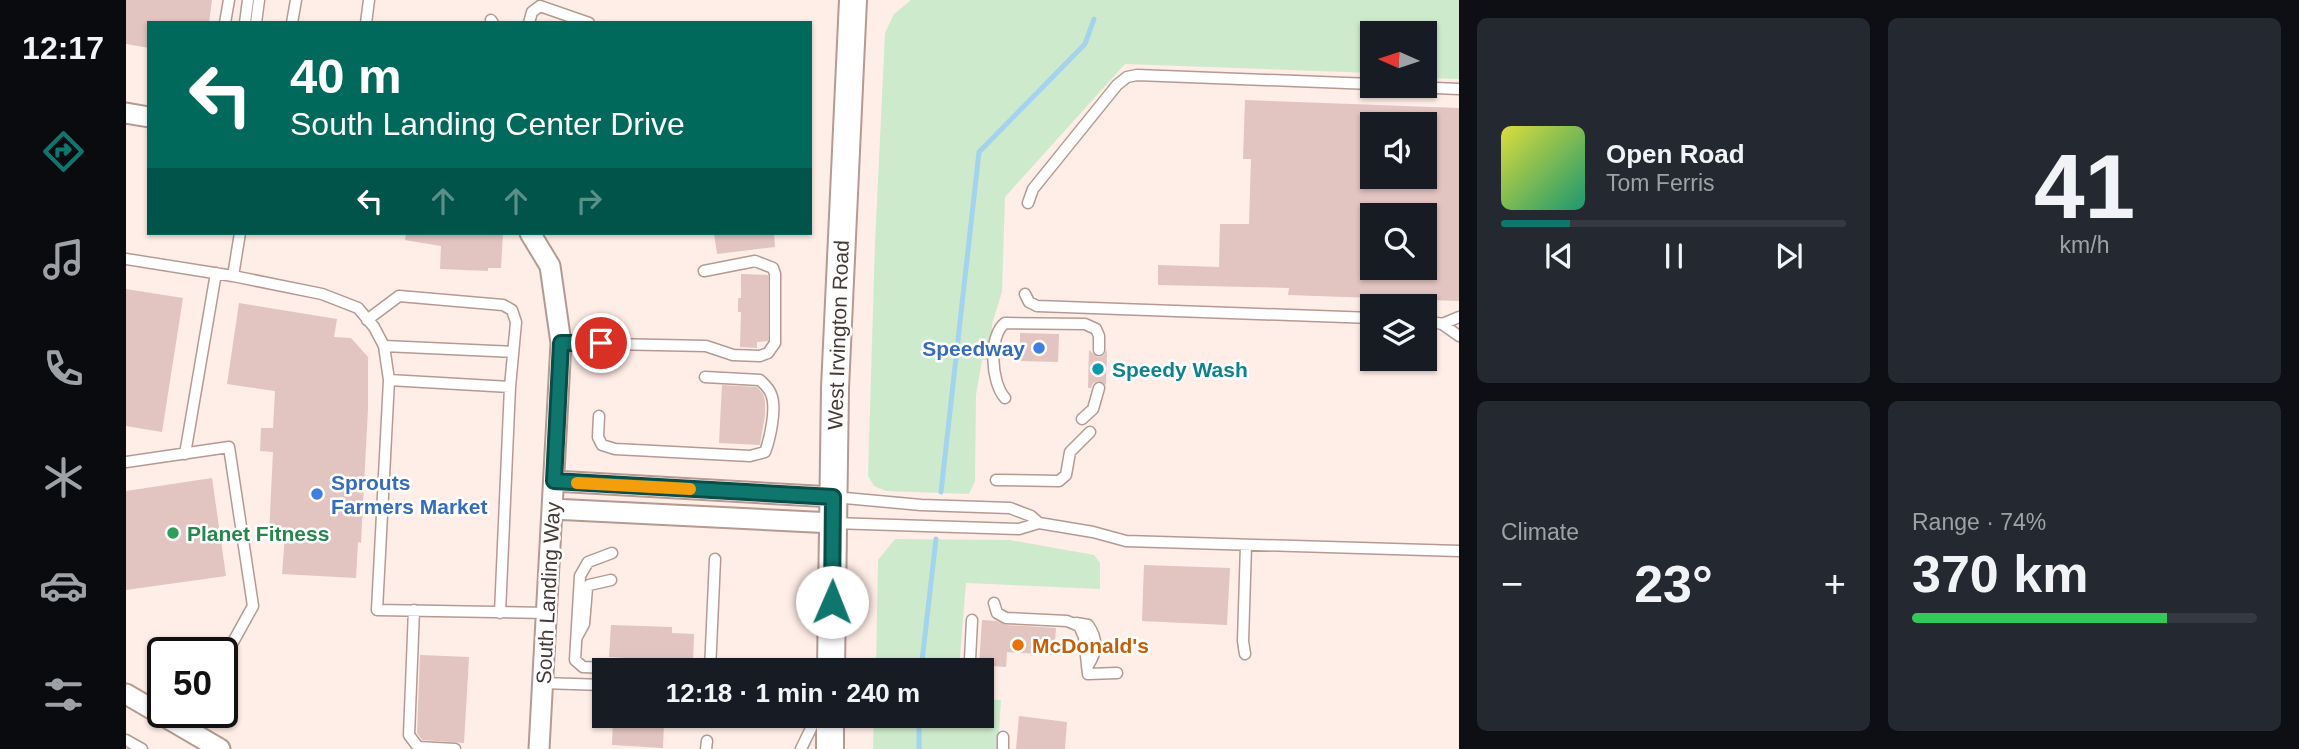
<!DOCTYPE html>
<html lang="en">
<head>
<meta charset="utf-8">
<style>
	:root { --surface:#171b24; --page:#242831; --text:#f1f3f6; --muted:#9ea1a6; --line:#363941; --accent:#0f766e }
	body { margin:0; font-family:Arial,sans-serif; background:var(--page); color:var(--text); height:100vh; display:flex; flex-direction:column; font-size:26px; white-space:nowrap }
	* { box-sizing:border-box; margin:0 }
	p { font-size:23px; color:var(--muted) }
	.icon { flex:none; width:38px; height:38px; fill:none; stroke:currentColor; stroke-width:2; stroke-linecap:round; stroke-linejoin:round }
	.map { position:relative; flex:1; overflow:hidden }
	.details { display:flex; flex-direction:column; gap:18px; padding:18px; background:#0d0f14; width:840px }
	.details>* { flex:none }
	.banner { position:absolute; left:21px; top:21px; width:665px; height:214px; border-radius:0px; box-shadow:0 2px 5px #0004; background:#00695c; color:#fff; overflow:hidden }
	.needle { width:46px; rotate:273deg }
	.tools { position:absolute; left:1234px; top:21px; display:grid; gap:14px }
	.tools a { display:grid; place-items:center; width:77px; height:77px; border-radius:0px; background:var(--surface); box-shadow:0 2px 5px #0004; font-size:35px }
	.speed { position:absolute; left:21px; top:637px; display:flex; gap:14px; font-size:35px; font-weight:700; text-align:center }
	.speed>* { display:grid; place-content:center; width:91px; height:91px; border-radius:50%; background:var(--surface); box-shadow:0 2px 5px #0004; line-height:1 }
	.speed .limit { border:4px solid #111; border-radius:10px; background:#fff; color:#111 }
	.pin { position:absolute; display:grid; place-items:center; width:60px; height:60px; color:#fff; margin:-30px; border:4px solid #fff; border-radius:50%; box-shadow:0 2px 7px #0007 }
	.me { position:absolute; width:77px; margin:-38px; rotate:1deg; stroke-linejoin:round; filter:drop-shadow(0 0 5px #0008) }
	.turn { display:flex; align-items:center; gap:24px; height:147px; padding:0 28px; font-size:32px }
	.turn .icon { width:91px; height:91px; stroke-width:2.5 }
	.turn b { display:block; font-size:49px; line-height:60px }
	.lanes { display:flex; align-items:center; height:66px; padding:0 28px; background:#0003; justify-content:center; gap:35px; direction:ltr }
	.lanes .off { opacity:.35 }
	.big { font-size:52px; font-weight:600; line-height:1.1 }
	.details .card { flex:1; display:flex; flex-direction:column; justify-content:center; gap:10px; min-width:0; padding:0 24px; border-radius:10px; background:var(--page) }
	.details .dial { align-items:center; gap:0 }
	.dial b { font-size:91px; line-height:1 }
	.song { display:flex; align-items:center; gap:21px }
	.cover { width:84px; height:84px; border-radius:10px; background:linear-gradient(135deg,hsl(60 70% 55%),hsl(160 70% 35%)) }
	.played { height:7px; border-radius:4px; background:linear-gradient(90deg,var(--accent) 20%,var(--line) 20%) }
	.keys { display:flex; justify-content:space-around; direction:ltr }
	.heat { display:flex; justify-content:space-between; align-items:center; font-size:38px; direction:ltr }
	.charge { height:10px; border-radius:5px; background:linear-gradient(90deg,#34c759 74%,var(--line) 0) }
	.details .tiles { flex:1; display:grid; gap:18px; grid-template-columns:repeat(2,1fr) }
	.trip { position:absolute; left:466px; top:658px; width:402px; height:70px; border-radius:0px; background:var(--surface); box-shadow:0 2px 5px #0004; font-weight:600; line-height:70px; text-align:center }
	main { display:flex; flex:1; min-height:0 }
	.menu { display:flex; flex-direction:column; width:126px; justify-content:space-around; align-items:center; background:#090b0e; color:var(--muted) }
	.menu .icon { width:49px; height:49px }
	.menu .selected { color:var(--accent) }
	.menu b { font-size:32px; color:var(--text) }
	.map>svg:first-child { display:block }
	.green { fill:#ceeacc }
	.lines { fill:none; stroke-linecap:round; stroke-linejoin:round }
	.stream { stroke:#a3d3ed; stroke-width:5 }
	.building { fill:#e2c4c1; fill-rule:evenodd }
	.service-casing { stroke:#b59a91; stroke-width:13 }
	.minor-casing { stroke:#b59a91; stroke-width:23 }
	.secondary-casing { stroke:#b59a91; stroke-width:30 }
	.service { stroke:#fff; stroke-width:10 }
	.minor { stroke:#fff; stroke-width:19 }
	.secondary { stroke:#fff; stroke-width:26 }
	.route-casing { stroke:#0a4d48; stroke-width:18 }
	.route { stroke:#0f766e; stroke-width:12 }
	.slow { stroke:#f59e0b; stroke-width:12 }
	.shop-dot { fill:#3f7fe0; stroke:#fff; stroke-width:2.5 }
	.culture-dot { fill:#0f9aa8; stroke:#fff; stroke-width:2.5 }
	.leisure-dot { fill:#2e9e5b; stroke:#fff; stroke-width:2.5 }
	.food-dot { fill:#e8710a; stroke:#fff; stroke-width:2.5 }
	.labels { text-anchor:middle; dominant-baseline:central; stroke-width:5; stroke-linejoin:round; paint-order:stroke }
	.street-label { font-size:21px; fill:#453a36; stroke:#fff }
	.shop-label { font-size:21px; font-weight:bold; fill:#366cbe; stroke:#fff; text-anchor:end }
	.culture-label { font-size:21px; font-weight:bold; fill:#0d838f; stroke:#fff; text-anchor:start }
	.leisure-label { font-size:21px; font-weight:bold; fill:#27864d; stroke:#fff; text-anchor:start }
	.food-label { font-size:21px; font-weight:bold; fill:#c56008; stroke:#fff; text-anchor:start }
</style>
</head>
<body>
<main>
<nav class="menu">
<b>12:17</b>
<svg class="icon selected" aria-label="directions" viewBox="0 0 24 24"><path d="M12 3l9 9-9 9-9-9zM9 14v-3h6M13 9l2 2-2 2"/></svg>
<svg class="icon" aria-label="music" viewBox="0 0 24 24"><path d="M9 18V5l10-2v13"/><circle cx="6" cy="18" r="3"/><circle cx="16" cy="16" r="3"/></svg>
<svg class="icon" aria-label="phone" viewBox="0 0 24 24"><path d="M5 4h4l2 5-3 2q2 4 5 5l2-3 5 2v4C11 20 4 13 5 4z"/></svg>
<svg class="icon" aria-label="climate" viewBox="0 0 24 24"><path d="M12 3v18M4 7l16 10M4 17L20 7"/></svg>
<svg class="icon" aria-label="car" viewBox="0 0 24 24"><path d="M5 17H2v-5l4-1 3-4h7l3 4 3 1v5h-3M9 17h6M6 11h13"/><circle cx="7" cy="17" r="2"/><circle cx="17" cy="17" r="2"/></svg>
<svg class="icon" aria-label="filters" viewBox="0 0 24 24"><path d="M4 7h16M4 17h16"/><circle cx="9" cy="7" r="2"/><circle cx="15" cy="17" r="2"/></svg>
</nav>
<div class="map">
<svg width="1333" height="749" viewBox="0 0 1333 749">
	<rect width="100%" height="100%" fill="#ffede7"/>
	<path class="green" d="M785 0H1333V79L1299 78 1298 33H1246V73L999 64 879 197 876 292 866 324 865 360H856L850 395 849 481 843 494 760 491 748 486 742 476 749 243 759 33 768 14Z
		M769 539 884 540 968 555 974 563V589L840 583 833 670H750L752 560Z
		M856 699 875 700 872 749H747L748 716H856Z"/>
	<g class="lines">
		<path class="stream" d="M815 492 853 152 959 44 968 19
			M795 670 810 539
			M793 716V749"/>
	</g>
	<path class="building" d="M0 0H86L83 23H23V48L0 44Z
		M1119 100 1333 108V301L1162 295 1163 288 1032 285V265L1093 267 1094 224H1123L1125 159H1117ZM1246 124H1298V177H1246ZM1246 215H1298V268H1246Z
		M280 233H377L375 268H362V271L314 269 315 246 279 240Z
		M588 233H648L649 247 591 254Z
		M615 274 642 275V341L631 342V348L614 347 615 312H612V298H615Z
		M0 289 57 298 36 432 0 426Z
		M113 303 211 319 208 337 225 338 242 357V408L235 543 232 542 230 578 156 574 159 537 143 536 147 452 134 451 135 428H147L149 391 101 384Z
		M894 333 933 334 932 362 894 361Z
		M963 350 972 357 977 356 981 350 980 385 972 381 967 383 965 388H962Z
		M596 385 631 387 637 394 639 401V415L634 445 593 443Z
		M86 478 100 576 0 590V491Z
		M1018 565 1104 568 1101 625 1016 621Z
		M856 620 871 621 880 625 930 628 928 655 881 652 880 667 853 665Z
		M485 625 546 627V633L568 634 567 662 483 657Z
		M294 655 343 657 338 743 296 740 291 733Z
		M893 716 941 722 939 749H890Z
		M487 719 538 722 537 748 486 745Z"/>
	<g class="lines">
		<g class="service-casing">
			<path id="service" d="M365 20 367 23
				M99 23 103 0
				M119 23 122 0
				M130 23 133 0
				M166 23 170 0
				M240 23 243 0
				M403 23 406 12 414 6 463 23
				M1263 86 1333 89
				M902 203 907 189 991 85 1001 77 1011 75 1246 84
				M0 259 107 276 196 294 232 308 248 327 258 346 263 380
				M107 276 114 233
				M899 294 903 302 911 306 1246 318
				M241 320 273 296 377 305 386 310 390 322 384 387 374 613
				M1298 320 1316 324 1333 336
				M1316 324 1333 317
				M435 343 580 346 607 355 634 356 642 353 649 343V274L647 268 629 261 578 271
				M258 346 387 352
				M384 387 263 380 251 610 420 613
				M879 398C865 383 862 336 879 323L959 324 970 329 973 336V350
				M473 416 472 437 476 445 489 449 624 456 639 452C644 439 651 407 645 394 643 388 638 384 634 380L579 377
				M956 419 967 409 973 388
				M59 454 90 273
				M0 462 103 447 127 606 96 662
				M870 480 933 481 940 475 944 452 964 432
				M708 497 795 505 884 508 905 516 913 523
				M707 523 893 529 913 523 967 532 1000 541 1333 551
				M486 553 462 562 454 576 449 660 457 667 526 670
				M868 603 871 613 880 618 941 621 953 626 958 637 962 674 991 673
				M288 610 283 735 292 747 329 749
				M846 620 844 660 846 670
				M950 623 962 625C973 640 971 653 961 667
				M451 637 458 624 461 588 463 585 485 580
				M1119 654 1117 641 1120 545
				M584 670 589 559
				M416 683 478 685
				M61 729 70 712
				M0 740 16 749
				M580 749 581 741
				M675 749 691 716
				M877 749V737"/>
		</g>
		<g class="minor-casing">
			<path id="minor" d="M0 113 23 117
				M404 233 424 266 435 343 413 749
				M428 481 707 497
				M426 509 707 523
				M0 694 94 749"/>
		</g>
		<g class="secondary-casing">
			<path id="secondary" d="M705 670 709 388 727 0
				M704 749V716"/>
		</g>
		<use href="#service" class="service"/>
		<use href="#minor" class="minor"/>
		<use href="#secondary" class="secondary"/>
	</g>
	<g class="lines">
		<g class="route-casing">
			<path id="route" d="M475 343H435L428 481 707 497 706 602"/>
		</g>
		<use href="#route" class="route"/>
		<path class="slow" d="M451 483 564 489"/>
	</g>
	<g class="shop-dot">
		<circle cx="913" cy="348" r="7"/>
		<circle cx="191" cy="494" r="7"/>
	</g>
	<circle class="culture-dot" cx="972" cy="369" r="7"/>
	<circle class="leisure-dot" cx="47" cy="533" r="7"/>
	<circle class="food-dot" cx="892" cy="645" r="7"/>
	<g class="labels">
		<g class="street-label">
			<text transform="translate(712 335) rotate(-88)">West Irvington Road</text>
			<text transform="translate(422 593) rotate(-87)">South Landing Way</text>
		</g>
		<g class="shop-label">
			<text x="899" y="348">Speedway</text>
			<text x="205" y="482" text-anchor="start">Sprouts<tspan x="205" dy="24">Farmers Market</tspan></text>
		</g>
		<g class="culture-label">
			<text x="986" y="369">Speedy Wash</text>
		</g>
		<g class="leisure-label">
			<text x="61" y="533">Planet Fitness</text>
		</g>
		<g class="food-label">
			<text x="906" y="645">McDonald's</text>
		</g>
	</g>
</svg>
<div class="tools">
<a><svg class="needle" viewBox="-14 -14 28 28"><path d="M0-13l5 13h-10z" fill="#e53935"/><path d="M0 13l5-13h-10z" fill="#9ea1a6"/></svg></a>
<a><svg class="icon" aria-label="sound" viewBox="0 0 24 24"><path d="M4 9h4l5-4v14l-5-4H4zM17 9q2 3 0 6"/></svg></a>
<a><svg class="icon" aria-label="search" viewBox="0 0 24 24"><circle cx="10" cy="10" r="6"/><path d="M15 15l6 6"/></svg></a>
<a><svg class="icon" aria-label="layers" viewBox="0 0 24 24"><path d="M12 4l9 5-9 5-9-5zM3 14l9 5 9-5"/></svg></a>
</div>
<div class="speed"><div class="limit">50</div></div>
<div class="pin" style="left:475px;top:343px;background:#d93025"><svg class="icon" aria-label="arrive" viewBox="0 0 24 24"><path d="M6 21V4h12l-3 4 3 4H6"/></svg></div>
<svg class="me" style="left:706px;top:602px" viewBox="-20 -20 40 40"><circle r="19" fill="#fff"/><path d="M0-13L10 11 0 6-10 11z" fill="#0f766e"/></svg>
<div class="trip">12:18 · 1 min · 240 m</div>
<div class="banner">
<div class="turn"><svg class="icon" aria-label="left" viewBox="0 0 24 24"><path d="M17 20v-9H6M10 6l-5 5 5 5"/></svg><div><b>40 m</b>South Landing Center Drive</div></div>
<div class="lanes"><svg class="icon" aria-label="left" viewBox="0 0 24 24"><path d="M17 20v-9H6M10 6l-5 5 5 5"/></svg><svg class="icon off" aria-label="ahead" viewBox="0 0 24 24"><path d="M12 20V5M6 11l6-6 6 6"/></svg><svg class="icon off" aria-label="ahead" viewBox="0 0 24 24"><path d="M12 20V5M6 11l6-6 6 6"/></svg><svg class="icon off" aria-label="right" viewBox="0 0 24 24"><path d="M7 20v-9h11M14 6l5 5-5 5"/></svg></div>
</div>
</div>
<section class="details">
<div class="tiles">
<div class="card">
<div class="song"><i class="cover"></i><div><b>Open Road</b><p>Tom Ferris</p></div></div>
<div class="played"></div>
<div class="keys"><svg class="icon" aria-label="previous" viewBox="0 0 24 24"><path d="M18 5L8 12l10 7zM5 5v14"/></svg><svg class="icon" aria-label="pause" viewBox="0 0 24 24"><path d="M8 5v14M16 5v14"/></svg><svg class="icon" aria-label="next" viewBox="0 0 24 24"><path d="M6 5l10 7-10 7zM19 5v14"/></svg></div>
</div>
<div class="card dial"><b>41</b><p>km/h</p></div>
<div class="card"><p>Climate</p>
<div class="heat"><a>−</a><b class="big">23°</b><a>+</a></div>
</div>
<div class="card"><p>Range · 74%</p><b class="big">370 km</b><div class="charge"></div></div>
</div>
</section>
</main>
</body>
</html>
